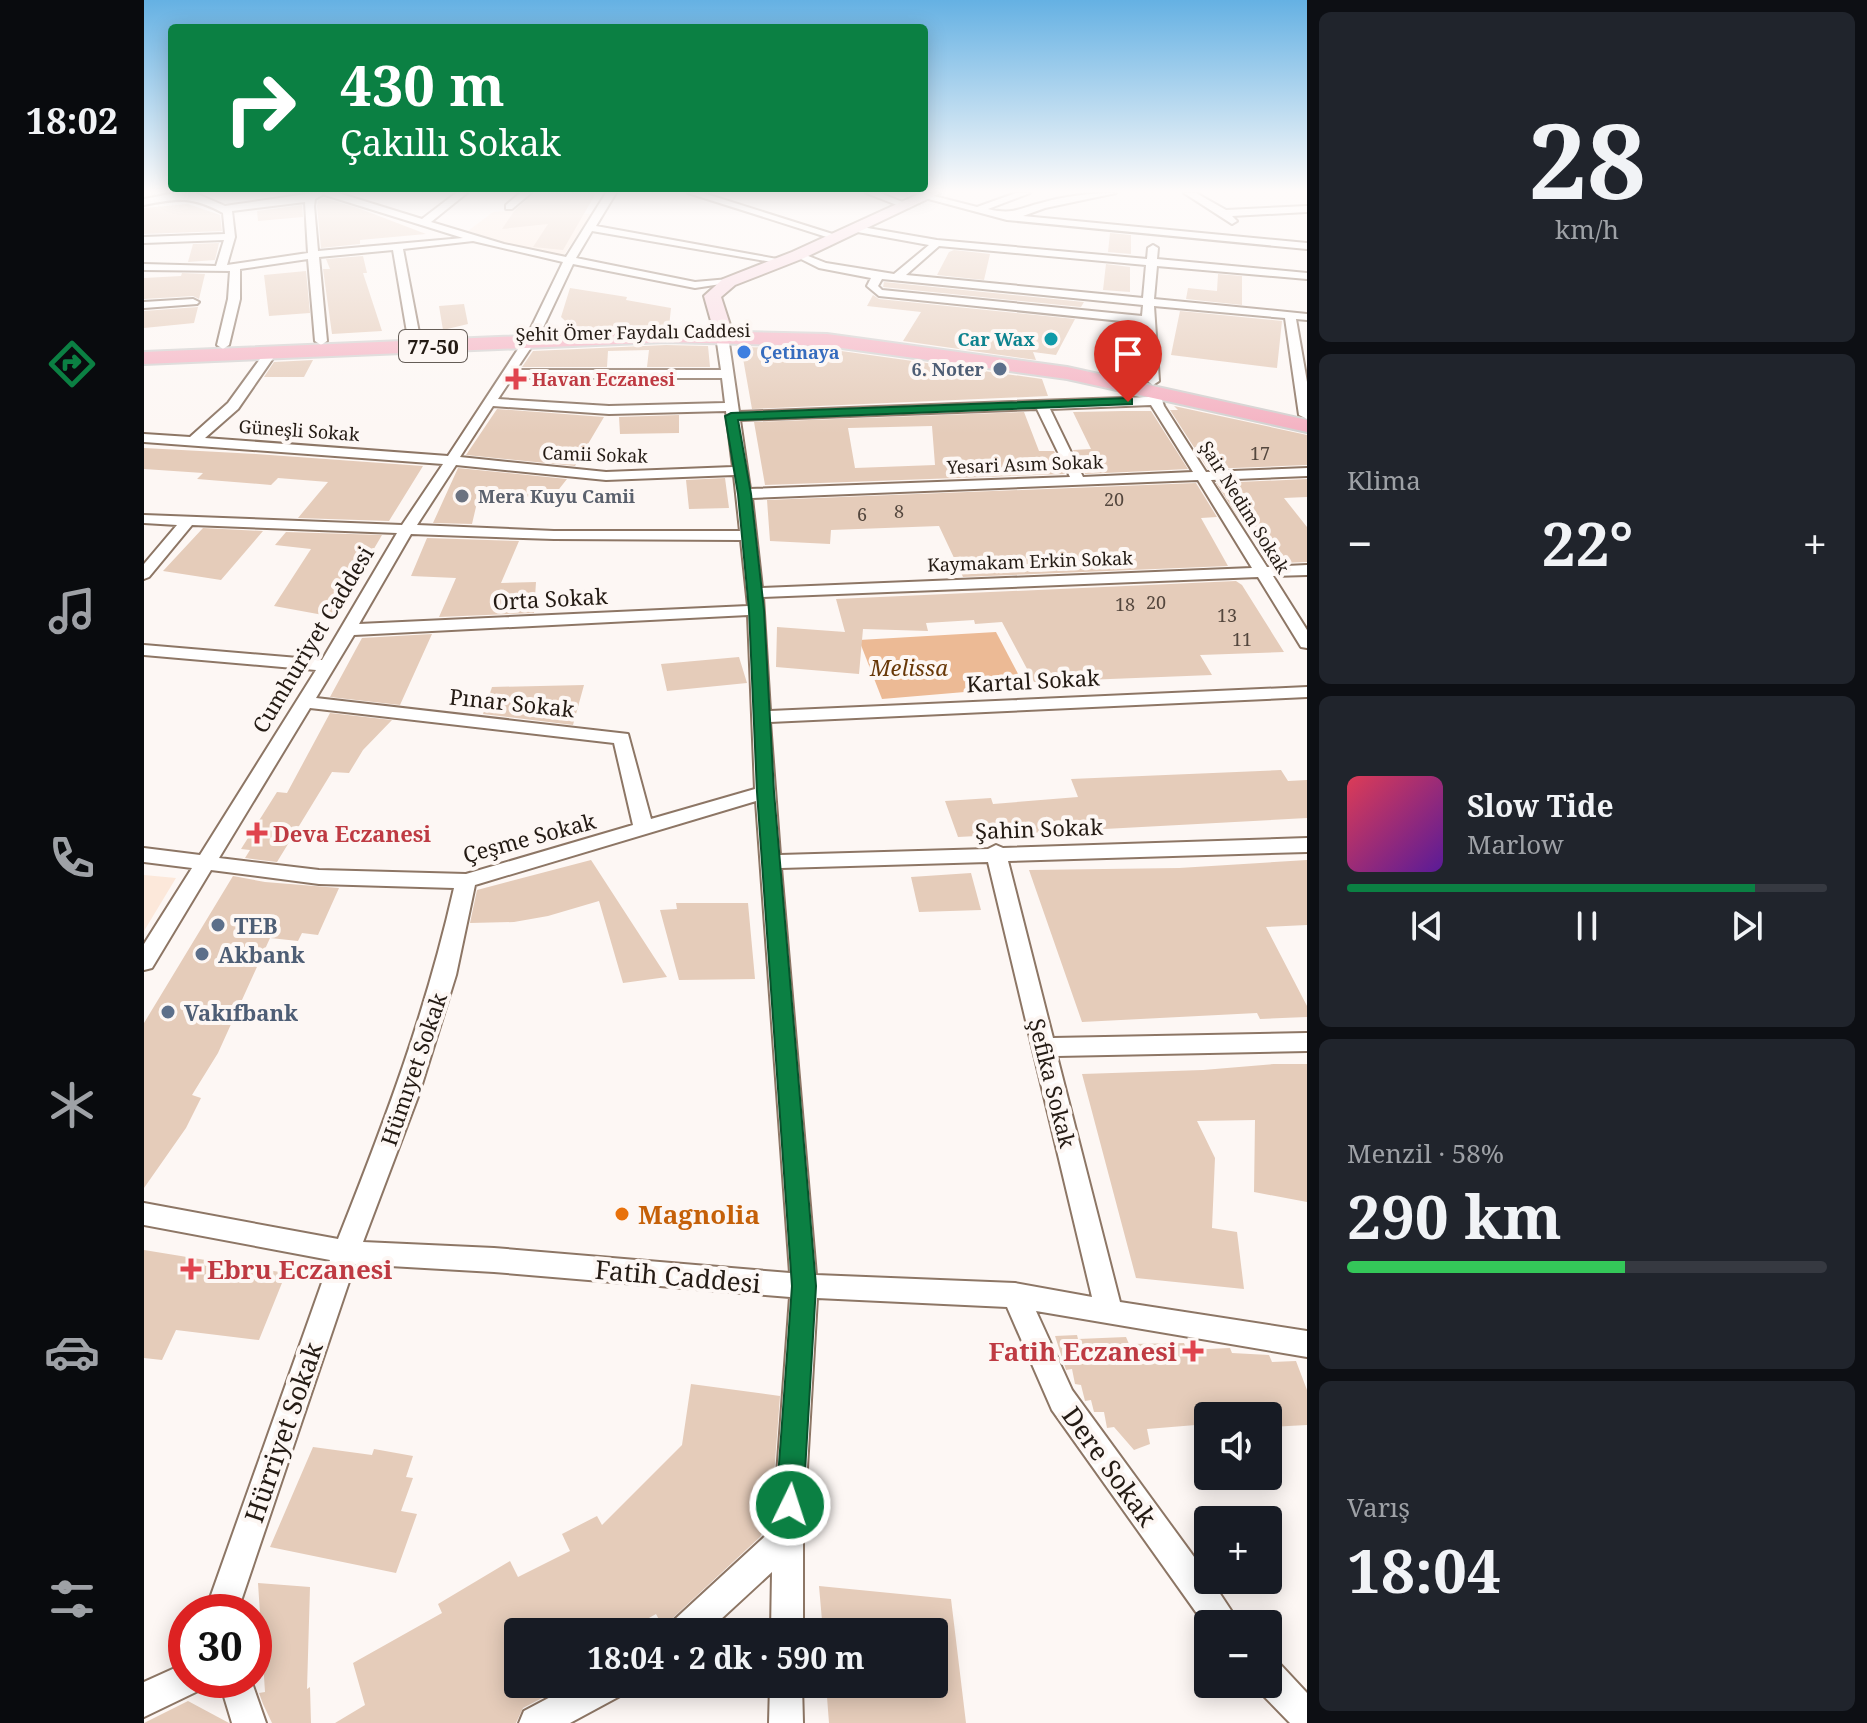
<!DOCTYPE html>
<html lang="tr">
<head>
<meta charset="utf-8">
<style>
	:root { --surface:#171b24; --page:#20242c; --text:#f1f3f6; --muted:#9ea1a6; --line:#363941; --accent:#0b8043 }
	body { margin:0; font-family:"Noto Serif",serif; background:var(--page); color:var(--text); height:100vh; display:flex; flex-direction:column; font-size:30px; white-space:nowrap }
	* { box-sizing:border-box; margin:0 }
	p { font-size:26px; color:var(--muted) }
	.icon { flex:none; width:44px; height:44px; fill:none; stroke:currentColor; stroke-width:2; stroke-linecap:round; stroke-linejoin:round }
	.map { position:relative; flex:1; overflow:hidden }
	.drawer { display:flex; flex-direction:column; gap:12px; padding:12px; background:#0d0f14; width:560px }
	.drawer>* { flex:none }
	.hud { position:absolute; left:24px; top:24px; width:760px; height:168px; border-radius:8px; box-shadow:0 4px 20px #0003; background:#0b8043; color:#fff; overflow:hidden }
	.buttons { position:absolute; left:1050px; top:1402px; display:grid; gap:16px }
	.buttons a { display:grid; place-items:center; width:88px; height:88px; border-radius:8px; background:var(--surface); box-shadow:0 4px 20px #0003; font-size:40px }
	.speed { position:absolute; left:24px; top:1594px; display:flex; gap:16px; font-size:40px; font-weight:700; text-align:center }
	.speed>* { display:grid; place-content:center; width:104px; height:104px; border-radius:50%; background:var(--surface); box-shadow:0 4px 20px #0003; line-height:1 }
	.speed .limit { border:12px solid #d22; background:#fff; color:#111 }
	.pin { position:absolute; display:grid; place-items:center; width:68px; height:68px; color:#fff; margin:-82px -34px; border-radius:50% 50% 50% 0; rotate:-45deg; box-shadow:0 0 8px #0007 }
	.pin .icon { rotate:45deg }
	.me { position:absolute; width:88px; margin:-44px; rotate:4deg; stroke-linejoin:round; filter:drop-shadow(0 0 6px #0008) }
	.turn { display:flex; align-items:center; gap:28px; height:168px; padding:0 40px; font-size:36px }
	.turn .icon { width:104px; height:104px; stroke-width:2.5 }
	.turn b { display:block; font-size:56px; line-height:68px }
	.big { font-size:60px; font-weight:700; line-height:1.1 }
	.drawer .tile { flex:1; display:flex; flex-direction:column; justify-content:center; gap:12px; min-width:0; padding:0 28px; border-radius:12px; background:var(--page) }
	.drawer .dial { align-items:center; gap:0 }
	.dial b { font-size:104px; line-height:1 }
	.song { display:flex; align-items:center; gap:24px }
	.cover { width:96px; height:96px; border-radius:12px; background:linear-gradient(135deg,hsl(350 70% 55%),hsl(270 70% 35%)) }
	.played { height:8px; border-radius:4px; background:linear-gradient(90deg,var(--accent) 85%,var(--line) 85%) }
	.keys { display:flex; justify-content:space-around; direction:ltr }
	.heat { display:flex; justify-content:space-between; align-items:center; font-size:44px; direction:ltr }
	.charge { height:12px; border-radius:6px; background:linear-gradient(90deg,#34c759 58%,var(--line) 0) }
	.trip { position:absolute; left:360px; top:1618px; width:444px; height:80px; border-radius:8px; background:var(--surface); box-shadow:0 4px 20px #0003; font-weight:700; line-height:80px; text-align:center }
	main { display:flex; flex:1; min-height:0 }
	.tabs { display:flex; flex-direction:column; width:144px; justify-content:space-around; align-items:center; background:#090b0e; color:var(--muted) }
	.tabs .icon { width:56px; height:56px }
	.tabs .current { color:var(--accent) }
	.tabs b { font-size:36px; color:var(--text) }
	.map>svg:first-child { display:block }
	.built { fill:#fce8da }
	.green { fill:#ecba95 }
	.building { fill:#e5ccba; fill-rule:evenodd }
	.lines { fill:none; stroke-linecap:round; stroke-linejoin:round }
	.street-casing { stroke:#8d7665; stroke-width:4 }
	.secondary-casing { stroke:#8d7665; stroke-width:4 }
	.primary-casing { stroke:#d3d1d0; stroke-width:4 }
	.street { fill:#fff; fill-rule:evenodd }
	.secondary { fill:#f9d8e1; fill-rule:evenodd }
	.primary { fill:#f4b2c2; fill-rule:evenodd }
	.route { fill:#0b8043; stroke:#07532c; stroke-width:2 }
	.culture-dot { fill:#0f9aa8; stroke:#fdf7f4; stroke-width:3 }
	.shop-dot { fill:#3f7fe0; stroke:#fdf7f4; stroke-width:3 }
	.service-dot { fill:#5c6f8a; stroke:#fdf7f4; stroke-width:3 }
	.health-dot { fill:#e0444e; stroke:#fdf7f4; stroke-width:3 }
	.worship-dot { fill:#6b7280; stroke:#fdf7f4; stroke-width:3 }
	.food-dot { fill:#e8710a; stroke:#fdf7f4; stroke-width:3 }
	.labels { text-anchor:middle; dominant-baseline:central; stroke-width:8; stroke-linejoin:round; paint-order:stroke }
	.far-street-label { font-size:18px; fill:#241b14; stroke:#fdf7f4 }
	.far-culture-label { font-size:18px; font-weight:bold; fill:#0d838f; stroke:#fdf7f4; text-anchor:end }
	.far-shop-label { font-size:18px; font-weight:bold; fill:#366cbe; stroke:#fdf7f4; text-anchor:start }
	.far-service-label { font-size:18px; font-weight:bold; fill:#4e5e75; stroke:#fdf7f4; text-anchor:end }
	.far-health-label { font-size:18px; font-weight:bold; fill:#be3a42; stroke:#fdf7f4; text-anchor:start }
	.number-label { font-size:18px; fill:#54473e }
	.far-worship-label { font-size:18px; font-weight:bold; fill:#5b616d; stroke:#fdf7f4; text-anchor:start }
	.shield { fill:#fdf7f4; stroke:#655d57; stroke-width:2 }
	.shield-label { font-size:20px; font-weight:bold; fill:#241b14 }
	.street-label { font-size:22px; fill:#241b14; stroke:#fdf7f4 }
	.park-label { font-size:22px; font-style:italic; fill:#683808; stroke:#fdf7f4 }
	.health-label { font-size:22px; font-weight:bold; fill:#be3a42; stroke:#fdf7f4; text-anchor:start }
	.service-label { font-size:22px; font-weight:bold; fill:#4e5e75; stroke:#fdf7f4; text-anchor:start }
	.near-food-label { font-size:26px; font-weight:bold; fill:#c56008; stroke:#fdf7f4; text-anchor:start }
	.near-health-label { font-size:26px; font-weight:bold; fill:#be3a42; stroke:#fdf7f4; text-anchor:start }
	.near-street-label { font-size:26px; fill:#241b14; stroke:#fdf7f4 }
</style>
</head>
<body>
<main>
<nav class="tabs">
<b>18:02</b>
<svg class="icon current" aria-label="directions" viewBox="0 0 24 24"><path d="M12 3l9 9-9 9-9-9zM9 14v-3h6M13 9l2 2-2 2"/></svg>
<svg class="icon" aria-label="music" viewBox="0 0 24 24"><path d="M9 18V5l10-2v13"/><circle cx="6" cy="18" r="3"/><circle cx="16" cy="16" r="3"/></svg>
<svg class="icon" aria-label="phone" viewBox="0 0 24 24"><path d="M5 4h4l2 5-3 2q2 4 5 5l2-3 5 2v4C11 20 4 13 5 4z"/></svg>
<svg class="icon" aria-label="climate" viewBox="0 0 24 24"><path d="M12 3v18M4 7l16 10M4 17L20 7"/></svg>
<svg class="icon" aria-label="car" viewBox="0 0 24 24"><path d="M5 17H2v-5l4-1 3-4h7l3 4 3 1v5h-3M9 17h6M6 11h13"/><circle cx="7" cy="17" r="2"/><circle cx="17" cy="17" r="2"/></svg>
<svg class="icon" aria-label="filters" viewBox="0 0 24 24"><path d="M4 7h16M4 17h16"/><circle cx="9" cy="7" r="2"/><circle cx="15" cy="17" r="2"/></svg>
</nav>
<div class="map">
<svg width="1163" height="1723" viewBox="0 0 1163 1723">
	<rect width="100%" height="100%" fill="#fdf7f4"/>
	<path class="built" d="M375 210 447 214 420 255 379 249 324 231 349 212Z
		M0 875 32 878 0 931Z"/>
	<path class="green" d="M852 632 881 687 738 699 715 640Z"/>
	<path class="building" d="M390 193H452L419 250 389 247 404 224 358 229 371 210Z
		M180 198 214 208 282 234 216 240V244L177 248 173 206 174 201Z
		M44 204 76 215 78 231 0 234V208Z
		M158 205 159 217 114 221 113 211Z
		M966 233 987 235V254L964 252Z
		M75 243 71 260 44 262 49 244Z
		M810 250 846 254 840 280 793 275 805 252Z
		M219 256 223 273H219L238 331 188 334 179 269H186L182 259Z
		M962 264 986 267V292L959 290Z
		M162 271 166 313 125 316 120 275Z
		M38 273 61 274 55 299 49 296 0 299V278L37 276Z
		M1074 274 1098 276V305L1042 299 1044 288 1073 291Z
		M740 282 940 302 937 307 739 287Z
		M426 288 483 297 482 300 527 308 525 327 432 331 417 317Z
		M729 295 735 299 931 319 912 355 889 352 892 360 759 341 777 312 723 306Z
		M320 304 324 324 299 330 295 306Z
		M54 307 50 323 0 328V311Z
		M1036 311 1138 321 1133 368 1027 355Z
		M522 345 564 346 566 367H503L505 350 464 351 463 367H378L389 351Z
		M597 347 683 349 898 379 904 396 608 409Z
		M169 360 160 377H120L130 362Z
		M1030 406 1163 435V465L1064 469 1026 410H1034Z
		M353 409 460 417 431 466 322 455Z
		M979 411H1007L1044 469 941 474 929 450 947 449 929 412Z
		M880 412 895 451H910L921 474 621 485 610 422ZM788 426 791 465 711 468 704 428Z
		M535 415V433L476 434 475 417Z
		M0 448 112 454 279 466 245 521 154 518 184 482 134 478 127 485 53 479 59 473 0 469Z
		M314 468 423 479 408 498 335 494 328 524 289 523Z
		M581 478 585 508 545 509 542 480Z
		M1163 479V497L1140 498 1163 527V562L1135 563 1101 516 1094 517 1072 483Z
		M1052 483 1073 517 1057 518 1084 566 819 577 795 526 687 530 686 544 626 541 623 500Z
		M59 528 119 531 77 580 19 571Z
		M142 532 238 535 190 617 130 606 167 549 131 545Z
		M283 538 375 541 357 583 392 582 390 613 295 617 312 578 267 576Z
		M1092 581 1098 585 1140 652 1056 655 1068 675 890 682 858 622 831 624 830 620 782 623 784 631 719 629 715 674 632 667 633 627 701 632 692 599Z
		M288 634 256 705 186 697 218 638Z
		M595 657 603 683 523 691 517 664Z
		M440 685 429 725 339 714 348 687Z
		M186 713 248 720 219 750 205 773 188 772 133 862 101 858 106 850 97 849 133 792 143 793Z
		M1137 770 1144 781 1163 780V818L814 837 801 801 847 798 849 804 934 797 927 779Z
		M447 860 449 863 523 977 479 983 455 901 404 916 370 922 326 923 333 890Z
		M1163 860V925L1122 927 1163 1006V1017L1116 1019 1113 1013 938 1022 885 870 1035 868Z
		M827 873 837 910 775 912 767 877Z
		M89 876 121 882 195 888 174 935 158 933 154 941 126 938 74 1053 48 1095 57 1098 42 1128 0 1188V1023Z
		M532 903H604L611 979 535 980 516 910 533 909Z
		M1130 1064H1163V1202L1110 1192 1111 1120 1053 1121 1071 1158 1068 1228 1093 1232 1100 1289 992 1278 938 1074 1059 1070Z
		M0 1250 142 1273 115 1340 32 1330 18 1360 0 1358Z
		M933 1335 934 1339 982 1337 985 1344 1040 1343 1043 1350 1086 1348 1088 1353 1125 1355 1128 1362 1152 1361 1163 1390V1425L1126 1427 1119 1408H1079L1081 1416H1064V1424L1003 1429 1006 1444 990 1450 970 1427 963 1428 960 1412H950L947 1400 941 1401 937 1385 931 1384 928 1369 922 1370 911 1336Z
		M547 1384 636 1396 627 1516 616 1537 519 1627 512 1614 480 1632H408L403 1620 382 1632H374V1684H425L379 1708 372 1723H191L221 1705 209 1663 298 1613 294 1604 366 1561 374 1577 426 1551 418 1534 453 1516 458 1525 538 1445Z
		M169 1447 228 1455 230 1449 269 1456 262 1477 269 1478 257 1511 273 1514 252 1573 126 1547Z
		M114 1583 166 1587 163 1689 166 1687 167 1723H128L119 1704 115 1693 121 1692Z
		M675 1586 807 1599 822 1723H685L682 1684H790V1632H679Z
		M44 1701 85 1723H0Z"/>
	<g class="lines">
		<g class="street-casing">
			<path id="street" d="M31 193H51L81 206 169 193H194L278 219 312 193H323L287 222 360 244 422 257 462 193H472L452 226 644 261 639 264 448 231 432 258 551 282 585 279 590 282 551 288 429 264 396 334 372 370H577L572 336 578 332 584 336 595 412 1005 397 1003 391 1009 387 1015 391 1020 406 1062 472 1163 468V476L1067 480 1123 567 1163 565V575L1129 576 1163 630V648L1157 647 1114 577 619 597 626 711 1163 687V697L626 722 636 855 844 849 852 845 859 848 1163 838V852L864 861 909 1038 1163 1033V1051L913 1056 976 1302 1163 1331V1357L892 1311 928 1390 1064 1576V1580H1067L1096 1624H1064V1629L908 1410 863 1307 673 1298 659 1536V1632H627L628 1572 563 1632H524L529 1621 629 1529 646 1297 350 1272 211 1264 97 1601V1612H65V1601L186 1260 0 1225V1203L194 1239C241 1121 282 1012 310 888L175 884 67 870 8 968 0 970V944L48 868 0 862V848L56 855 172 670 0 655V645L178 660 253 533 48 525 5 577 0 579V564L33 525 0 523V515L258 525 299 464 0 442V434L46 437 84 403 124 348 128 347 134 351 94 409 61 438 304 456 384 334 419 262 329 241 259 249 276 338 270 342 264 338 249 250 175 257 183 341 177 345 171 341 164 259 96 269V299L85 345 79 349 73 345 84 299 86 271 0 270V264L72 266 80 240 0 243V237L81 234 79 213C47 196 35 198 0 205V199ZM180 194 181 195 319 238 174 251 170 206 171 199ZM161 202 164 253 83 265 91 237 88 211ZM368 378H578L581 403 465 406 354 399ZM1007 405 1049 472 939 477 906 409ZM349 406 465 414 582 411 589 467 462 472 316 457ZM893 409 926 477 606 489 596 420ZM312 465 462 480 590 475 596 531H410L273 525ZM1054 480 1108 568 618 588 608 498ZM267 534 410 539 597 540 604 606 215 624ZM604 615 611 789 507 819 484 734 172 698 210 635ZM166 708 470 743 489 825 322 874 175 870 75 858ZM612 801 646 1273 350 1248 219 1242 275 1094 312 975 331 885ZM844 862 948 1297 871 1283 672 1275 637 868Z
				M376 193H387L368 209H362V205Z
				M544 193H559L698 237 689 239Z
				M722 193H736L766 205 758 207Z
				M872 193H886L844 209C869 215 873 209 897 203 921 196 947 193 972 193L901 208 879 216 1163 243V249L863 220 777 197 782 194 833 207Z
				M1040 193H1052L1082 210 1163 206V212L1088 216 1093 221 1088 224Z
				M712 226 793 240 1003 259 1004 248 1009 245 1014 248 1013 259 1163 273V279L1013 266 1010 299 1163 314V320L1152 319 1163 382V419L1155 415 1141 318 1010 306 1015 381 1009 385 1003 381 997 323 735 296 723 286 727 278 675 268 649 255 654 252 682 263 750 274 785 245 708 231 707 229ZM795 246 1002 265 999 298 762 275ZM738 279 999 305 998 316 738 290 734 286Z
				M49 299 55 302 53 304 0 308V302Z
				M1124 1660 1136 1664 1163 1693V1723H1146L1112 1688 1111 1684H1124Z
				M42 1663V1680H58L54 1691 0 1717V1682Z
				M75 1680H107L122 1723H88Z
				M431 1684H480L476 1696 426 1723H375L380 1711Z
				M626 1684H658L659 1723H625Z"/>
		</g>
		<g class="secondary-casing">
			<path id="secondary" d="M777 193H796L660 258 591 285 577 297 587 328 578 333 569 328 560 296 579 279 648 252Z"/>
		</g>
		<g class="primary-casing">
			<path id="primary" d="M522 330 683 334 923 367 1163 420V432L923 379 683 346 522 342 0 364V352Z"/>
		</g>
		<use href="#street" class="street"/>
		<use href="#secondary" class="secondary"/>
		<use href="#primary" class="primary"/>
	</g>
	<linearGradient id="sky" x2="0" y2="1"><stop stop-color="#65b1e3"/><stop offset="0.44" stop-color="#fefbfa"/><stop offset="1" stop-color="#fefbfa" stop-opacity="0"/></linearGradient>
	<rect width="1163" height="434" fill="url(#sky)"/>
	<path class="route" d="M984 398 988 399V404L594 420 607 494 620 610 630 792 672 1286 659 1505 655 1514 646 1518 636 1514 632 1505 648 1286 613 792 605 610 594 494 581 416 587 413Z"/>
	<circle class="culture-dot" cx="907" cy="339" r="8"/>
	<circle class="shop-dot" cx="600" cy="352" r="8"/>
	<g class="service-dot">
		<circle cx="856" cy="369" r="8"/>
		<circle cx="74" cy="925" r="8"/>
		<circle cx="58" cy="954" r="8"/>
		<circle cx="24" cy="1012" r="8"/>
	</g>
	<g class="health-dot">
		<path d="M368 367h8v8h8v8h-8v8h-8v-8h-8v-8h8z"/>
		<path d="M109 821h8v8h8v8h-8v8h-8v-8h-8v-8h8z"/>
		<path d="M43 1257h8v8h8v8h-8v8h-8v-8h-8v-8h8z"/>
		<path d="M1045 1339h8v8h8v8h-8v8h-8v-8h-8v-8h8z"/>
	</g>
	<circle class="worship-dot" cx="318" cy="496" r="8"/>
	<circle class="food-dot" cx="478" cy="1214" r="8"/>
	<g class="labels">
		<g class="far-street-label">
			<text transform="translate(489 332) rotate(-1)">Şehit Ömer Faydalı Caddesi</text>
			<text transform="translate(155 430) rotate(4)">Güneşli Sokak</text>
			<text transform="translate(451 454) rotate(2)">Camii Sokak</text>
			<text transform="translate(881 464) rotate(-2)">Yesari Asım Sokak</text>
			<text transform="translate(1101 507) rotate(58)">Şair Nedim Sokak</text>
			<text transform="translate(886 561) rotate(-2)">Kaymakam Erkin Sokak</text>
		</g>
		<g class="far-culture-label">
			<text x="891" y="339">Car Wax</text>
		</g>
		<g class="far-shop-label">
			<text x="616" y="352">Çetinaya</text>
		</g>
		<g class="far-service-label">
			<text x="840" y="369">6. Noter</text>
		</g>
		<g class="far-health-label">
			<text x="388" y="379">Havan Eczanesi</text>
		</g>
		<g class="number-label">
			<text x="1116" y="453">17</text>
			<text x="970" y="499">20</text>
			<text x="755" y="511">8</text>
			<text x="718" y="514">6</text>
			<text x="1012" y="602">20</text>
			<text x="981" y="604">18</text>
			<text x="1083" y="615">13</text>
			<text x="1098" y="639">11</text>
		</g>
		<g class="far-worship-label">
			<text x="334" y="496">Mera Kuyu Camii</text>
		</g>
		<rect class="shield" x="255" y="330" width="68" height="32" rx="6"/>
		<g class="shield-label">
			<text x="289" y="346">77-50</text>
		</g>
		<g class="street-label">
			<text transform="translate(406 598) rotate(-3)">Orta Sokak</text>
			<text transform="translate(168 639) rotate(-59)">Cumhuriyet Caddesi</text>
			<text transform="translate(889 680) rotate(-3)">Kartal Sokak</text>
			<text transform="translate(368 702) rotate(6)">Pınar Sokak</text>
			<text transform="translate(895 828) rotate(-2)">Şahin Sokak</text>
			<text transform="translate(385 837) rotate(-15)">Çeşme Sokak</text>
			<text transform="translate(269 1069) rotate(-71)">Hümıyet Sokak</text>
			<text transform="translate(909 1083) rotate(76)">Şefika Sokak</text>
		</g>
		<g class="park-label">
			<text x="765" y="667">Melissa</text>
		</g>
		<g class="health-label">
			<text x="129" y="833">Deva Eczanesi</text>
		</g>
		<g class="service-label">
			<text x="90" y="925">TEB</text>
			<text x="74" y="954">Akbank</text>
			<text x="40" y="1012">Vakıfbank</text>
		</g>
		<g class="near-food-label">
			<text x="494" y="1214">Magnolia</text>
		</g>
		<g class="near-health-label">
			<text x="63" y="1269">Ebru Eczanesi</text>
			<text x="1033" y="1351" text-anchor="end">Fatih Eczanesi</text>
		</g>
		<g class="near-street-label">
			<text transform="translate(534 1276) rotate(5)">Fatih Caddesi</text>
			<text transform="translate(139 1432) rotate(-71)">Hürriyet Sokak</text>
			<text transform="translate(966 1466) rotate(54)">Dere Sokak</text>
		</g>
	</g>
</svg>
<div class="buttons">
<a><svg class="icon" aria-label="sound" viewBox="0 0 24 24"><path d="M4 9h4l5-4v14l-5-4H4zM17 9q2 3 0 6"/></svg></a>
<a>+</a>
<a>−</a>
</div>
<div class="speed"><div class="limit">30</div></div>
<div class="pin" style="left:984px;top:402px;background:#d93025"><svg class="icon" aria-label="arrive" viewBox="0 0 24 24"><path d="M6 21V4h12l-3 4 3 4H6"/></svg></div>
<svg class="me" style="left:646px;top:1505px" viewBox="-20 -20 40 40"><circle r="17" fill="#0b8043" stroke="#fff" stroke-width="3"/><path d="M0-11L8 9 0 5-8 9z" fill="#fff"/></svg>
<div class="trip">18:04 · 2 dk · 590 m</div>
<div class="hud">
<div class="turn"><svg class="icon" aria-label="right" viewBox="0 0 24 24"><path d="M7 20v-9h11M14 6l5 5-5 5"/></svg><div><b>430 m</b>Çakıllı Sokak</div></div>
</div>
</div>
<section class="drawer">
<div class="tile dial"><b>28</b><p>km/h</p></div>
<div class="tile"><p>Klima</p>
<div class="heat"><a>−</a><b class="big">22°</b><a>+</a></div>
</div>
<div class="tile">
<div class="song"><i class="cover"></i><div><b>Slow Tide</b><p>Marlow</p></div></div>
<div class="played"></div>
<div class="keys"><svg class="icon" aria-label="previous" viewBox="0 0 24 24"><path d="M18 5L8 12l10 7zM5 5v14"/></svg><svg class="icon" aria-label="pause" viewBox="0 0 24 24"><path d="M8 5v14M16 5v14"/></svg><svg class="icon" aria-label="next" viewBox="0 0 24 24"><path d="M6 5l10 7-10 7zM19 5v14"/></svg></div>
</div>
<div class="tile"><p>Menzil · 58%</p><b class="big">290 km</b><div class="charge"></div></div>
<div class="tile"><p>Varış</p><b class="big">18:04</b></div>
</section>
</main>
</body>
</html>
